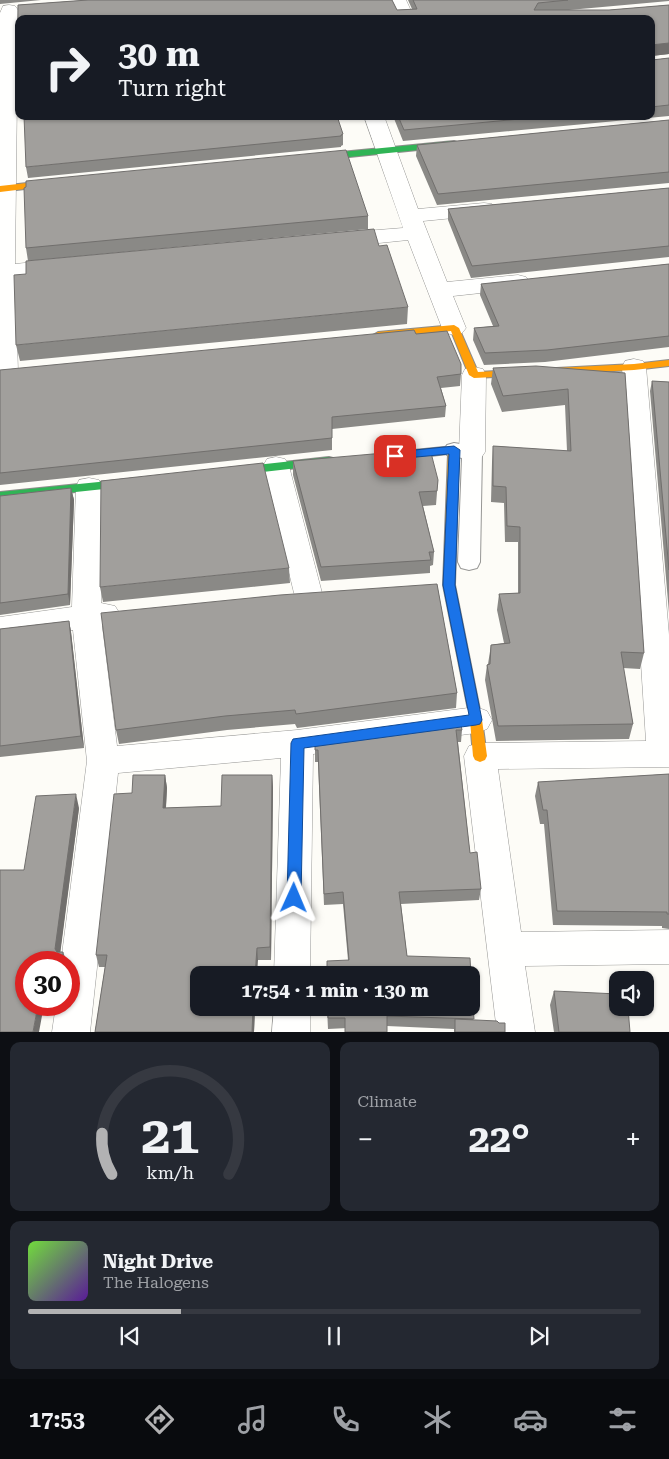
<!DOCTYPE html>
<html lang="en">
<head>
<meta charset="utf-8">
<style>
	:root { --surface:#171b24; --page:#242831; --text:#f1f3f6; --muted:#9ea1a6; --line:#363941; --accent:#b2b2b3 }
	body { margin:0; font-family:"Roboto Serif",serif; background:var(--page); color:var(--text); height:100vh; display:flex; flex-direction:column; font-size:19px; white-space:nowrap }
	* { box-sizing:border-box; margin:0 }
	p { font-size:16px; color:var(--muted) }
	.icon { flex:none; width:28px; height:28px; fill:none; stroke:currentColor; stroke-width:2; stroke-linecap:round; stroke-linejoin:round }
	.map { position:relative; height:1032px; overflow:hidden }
	.sheet { display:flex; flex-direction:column; gap:10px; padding:10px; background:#0d0f14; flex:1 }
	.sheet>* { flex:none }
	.top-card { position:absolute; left:15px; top:15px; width:640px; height:105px; border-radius:10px; box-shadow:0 1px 4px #0004; background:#171b24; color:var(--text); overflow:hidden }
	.tools { position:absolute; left:609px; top:971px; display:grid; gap:10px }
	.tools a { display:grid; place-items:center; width:45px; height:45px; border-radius:10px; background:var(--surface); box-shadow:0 1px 4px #0004; font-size:25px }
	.speed { position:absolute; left:15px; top:951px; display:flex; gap:10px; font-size:25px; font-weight:700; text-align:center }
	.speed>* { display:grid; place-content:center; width:65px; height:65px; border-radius:50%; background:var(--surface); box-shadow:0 1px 4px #0004; line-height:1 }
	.speed .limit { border:8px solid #d22; background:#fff; color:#111 }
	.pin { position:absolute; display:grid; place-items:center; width:42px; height:42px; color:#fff; margin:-21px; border-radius:10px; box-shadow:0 2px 8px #0006 }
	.me { position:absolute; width:55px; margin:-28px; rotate:1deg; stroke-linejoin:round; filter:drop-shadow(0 0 4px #0008) }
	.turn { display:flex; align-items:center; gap:18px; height:105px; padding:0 20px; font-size:22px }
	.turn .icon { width:65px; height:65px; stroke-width:2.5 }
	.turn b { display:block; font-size:35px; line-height:42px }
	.big { font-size:38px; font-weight:700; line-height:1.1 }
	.sheet .card { flex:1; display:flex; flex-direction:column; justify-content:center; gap:8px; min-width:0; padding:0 18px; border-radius:10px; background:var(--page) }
	.sheet .dial { align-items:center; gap:0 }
	.dial svg { height:130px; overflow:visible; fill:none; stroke:var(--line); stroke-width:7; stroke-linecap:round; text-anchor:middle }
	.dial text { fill:var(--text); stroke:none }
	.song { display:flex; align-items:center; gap:15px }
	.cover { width:60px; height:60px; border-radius:8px; background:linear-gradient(135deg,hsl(100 70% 55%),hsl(270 70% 35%)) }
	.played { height:5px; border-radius:2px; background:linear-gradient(90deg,var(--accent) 25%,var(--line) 25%) }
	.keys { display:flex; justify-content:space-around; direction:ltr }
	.heat { display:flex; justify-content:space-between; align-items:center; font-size:28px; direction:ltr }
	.sheet .tiles { flex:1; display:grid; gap:10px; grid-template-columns:1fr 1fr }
	.card:last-child { grid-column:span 2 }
	.trip { position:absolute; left:190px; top:966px; width:290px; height:50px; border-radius:10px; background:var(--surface); box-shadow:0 1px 4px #0004; font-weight:700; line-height:50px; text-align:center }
	.dock { display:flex; height:80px; justify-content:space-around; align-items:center; background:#090b0e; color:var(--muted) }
	.dock .icon { width:35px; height:35px }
	.dock .current { color:var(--accent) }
	.dock b { font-size:22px; color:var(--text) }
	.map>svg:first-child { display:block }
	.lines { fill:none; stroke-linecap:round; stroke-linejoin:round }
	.lane-casing { stroke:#979795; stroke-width:2 }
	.street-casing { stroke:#979795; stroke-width:1 }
	.fast-casing { stroke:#8e8d8b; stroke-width:2 }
	.slow-casing { stroke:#8e8d8b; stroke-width:2 }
	.lane { fill:#fffffe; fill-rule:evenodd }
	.street { fill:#fffffe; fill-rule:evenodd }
	.fast { fill:#30b455; fill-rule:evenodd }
	.slow { fill:#ff9f0a; fill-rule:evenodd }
	.wall { fill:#8a8986 }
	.shaded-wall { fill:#716f6d }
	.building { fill:#a19f9c; stroke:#716f6d }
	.route { fill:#1a73e8; stroke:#114b97 }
</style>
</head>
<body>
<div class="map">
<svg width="669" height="1032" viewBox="0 0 669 1032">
	<rect width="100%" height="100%" fill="#fdfcf7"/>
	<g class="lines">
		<g class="lane-casing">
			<path id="lane" d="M454 443 479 447 482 452 480 562 477 568 469 570 461 568 458 562 462 458 447 455 444 450 447 445Z"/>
		</g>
		<g class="street-casing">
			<path id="street" d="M388 0H406L415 19H397Z
				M9 5 15 6 18 10 15 264 63 259 71 261 74 266 71 271 15 277 18 372 15 378 6 380 0 378V13L3 6Z
				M364 116H384L418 209 484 203 492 204 495 209 492 214 484 215 423 221 447 282 518 275 526 277 530 282 526 287 518 289 453 296 466 328 462 333 454 335 446 333 442 328 408 240 340 247 332 245 329 240 332 235 340 233 403 228Z
				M634 359 643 361 646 367 669 635V767L498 769 521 932 669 930V964L525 966 535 1032H497L464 756 469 746 480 743 646 741 622 367 625 361Z
				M474 367 483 369 486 375 485 452 481 458 472 461 463 458 459 452 462 375 465 369Z
				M276 457 285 459 289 466 322 593 318 601 308 604 298 601 294 593 263 466 267 459Z
				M89 478 99 480 102 487 101 603 115 606 120 614 115 622 102 626 117 746 297 730 476 707 487 711 492 720 487 729 476 733 313 754 310 975H274L281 758 118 773 90 1032H52L56 1005H69V962H61L87 761 73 630 0 639V617L72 607 76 487 79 480Z
				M274 1008H310V1032H272Z"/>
		</g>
		<g class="fast-casing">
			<path id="fast" d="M454 141 457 142V146L310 161 306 158 310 155Z
				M329 457 333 458 334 461 333 464 228 476 223 472 228 468Z
				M138 478 142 479 143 482 142 485 0 500V492Z"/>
		</g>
		<g class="slow-casing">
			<path id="slow" d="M63 179 67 182 66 184 0 192V186Z
				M454 325 459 328 478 372 634 364 669 360V366L634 370 474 378 469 375 451 331 378 338 373 335 378 332Z
				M454 446 459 450 455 585 482 720 487 756 485 760 480 762 475 760 473 756 470 720 443 585 448 454 394 460 389 456 394 452Z"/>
		</g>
		<use href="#lane" class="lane"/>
		<use href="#street" class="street"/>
		<use href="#fast" class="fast"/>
		<use href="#slow" class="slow"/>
	</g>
	<path class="wall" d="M0 0H41L0 4Z
		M87 0H392L397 10 412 9 408 0H669V1L569 10H609L669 5V54L652 56V60L669 58V116L403 141 393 116H651V19H19V112L17 101 18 5Z
		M669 120V183L437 205 416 156 417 145Z
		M343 134V145L341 146V147L28 178 26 167Z
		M26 187 368 216V229L28 261 26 248Z
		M669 188V257L471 278 448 220V209Z
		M669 264V347L545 362 484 365 473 340 474 328 493 326 480 295 481 284Z
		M408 307 407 324 20 361 16 345Z
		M416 334 461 374 460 386 441 388 446 406 445 417 332 429V450L0 485V370Z
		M493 368 625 373 644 653 640 669 623 668 633 724 629 739 496 741 485 680 487 665 488 664 491 645 504 643 497 610 499 594 518 593V542H505L504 503 491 502 492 462 493 446 567 451 565 405 502 412 491 384Z
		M652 381 669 382V613L650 391Z
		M293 461 438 480 436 505 423 506 434 552 433 565 430 566V573L321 581 293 475Z
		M71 488 74 500 70 605 0 615V496Z
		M289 568 290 583 103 602 100 587Z
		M437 584 457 693 456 708 297 728 295 724 227 730 119 744 116 730Z
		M69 621 71 632 84 748 0 757V629Z
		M461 725 462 730 461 742H458L470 853 481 889 479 900 401 904 407 956 348 960 343 904 324 905 318 762H315V744Z
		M669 774V929L662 928V926L553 925 544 824H540L535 796 538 782Z
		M165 775 167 788 166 808 221 806 272 775 273 788 271 960H258L199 1008H255L254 1032H95L105 967H99L96 955 132 793Z
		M79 808 60 952H63L67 962H26L24 870Z
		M471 981 473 1020 505 1032H454V1029L387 1026 328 1029 327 1008Z
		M554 991 630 1032H554L550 1005Z"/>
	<path class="shaded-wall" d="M669 43V54L651 56V45Z
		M71 488 74 500 70 605 68 594Z
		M69 621 71 632 84 748 81 736Z
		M165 775 167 788 165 821 163 808Z
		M272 775 273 788 271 960 270 947Z
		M76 794 79 808 60 955 55 949Z
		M257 948 258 960 257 975H255Z
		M46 954 49 962H45Z
		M38 1005H44L39 1032H33Z
		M253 1008H255L254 1032H252Z"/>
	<path class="building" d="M88 0H392L397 10 417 9 413 0H568L538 3 534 10H609L669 5V43L651 45 652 60 669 58V105L651 107V19H19V101H17L18 5Z
		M24 116H337L343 134 341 135V136L26 167Z
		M398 116H551L404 130Z
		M669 120V172L438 194 417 145Z
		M346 150 368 216 26 248 24 188 26 187V181Z
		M669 188V246L472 266 448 209Z
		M374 229 379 246 387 245 408 307 16 345 14 275 26 274V261Z
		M669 264V336L547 350 485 353 474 328 499 326 481 284Z
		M414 330 416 334 447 331 461 364V374L437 377 446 406 332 417V438L0 473V370Z
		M536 366 625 373 644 653 621 652 633 724 498 726 487 665 490 664 491 645 510 643 499 594 520 593V527L507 526 506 487 493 486V446L571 451 568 389 503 396 493 368Z
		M652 381 669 382V570Z
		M430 449 438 480 437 491 419 492 434 552H429L431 560 321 567 293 461Z
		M263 463 289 568 100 587 101 481Z
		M71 488 68 594 0 603V496Z
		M437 584 457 693 296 714 295 710 225 716 116 730 101 613 280 595Z
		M69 621 81 736 0 746V629Z
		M461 725 462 730H456L470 853 477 852 481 889 399 892 407 956 470 958 471 975H327V961L349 960 343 892 324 894 318 750H315V744Z
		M669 774V914H667V912L557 911 547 810H543L538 782Z
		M133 775H165L163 808 221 806 222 775H272L270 947 257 948 255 975H199V1008H253L252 1032H95L107 955H96L114 794 132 793Z
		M76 794 55 949 57 952H63V955L46 954 45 962H26V1005H38L33 1032H0V870H24L36 796Z
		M471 981 474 1019 387 1016V1032H345V1018H328V1008H471Z
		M554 991 618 994V1008H628L630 1032H559Z
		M455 1019 497 1021 499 1023H505V1032H455Z"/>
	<path class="route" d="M454 446 460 450 455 585 482 720 480 724 476 725 304 748 301 898 299 902 294 904 289 902 287 898 291 743 293 739 469 715 443 585 449 454 395 459 389 456 395 452Z"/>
</svg>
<div class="tools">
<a><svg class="icon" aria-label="sound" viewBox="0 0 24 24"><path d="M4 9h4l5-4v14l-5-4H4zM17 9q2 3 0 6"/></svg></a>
</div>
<div class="speed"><div class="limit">30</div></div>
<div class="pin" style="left:395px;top:456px;background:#d93025"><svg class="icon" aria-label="arrive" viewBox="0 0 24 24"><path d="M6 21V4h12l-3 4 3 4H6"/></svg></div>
<svg class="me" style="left:294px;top:898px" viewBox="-20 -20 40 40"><path d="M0-17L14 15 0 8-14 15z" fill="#1a73e8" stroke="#fff" stroke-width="4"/></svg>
<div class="trip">17:54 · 1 min · 130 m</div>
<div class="top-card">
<div class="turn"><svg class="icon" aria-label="right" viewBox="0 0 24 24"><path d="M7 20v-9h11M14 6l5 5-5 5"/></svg><div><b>30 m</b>Turn right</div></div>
</div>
</div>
<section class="sheet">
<div class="tiles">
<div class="card dial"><svg viewBox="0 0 100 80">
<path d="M14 69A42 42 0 1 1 86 69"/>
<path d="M14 69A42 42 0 0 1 8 44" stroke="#b2b2b3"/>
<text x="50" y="56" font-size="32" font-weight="700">21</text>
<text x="50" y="72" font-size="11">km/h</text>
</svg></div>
<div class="card"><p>Climate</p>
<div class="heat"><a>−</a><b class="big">22°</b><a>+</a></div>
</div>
<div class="card">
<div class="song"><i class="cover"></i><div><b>Night Drive</b><p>The Halogens</p></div></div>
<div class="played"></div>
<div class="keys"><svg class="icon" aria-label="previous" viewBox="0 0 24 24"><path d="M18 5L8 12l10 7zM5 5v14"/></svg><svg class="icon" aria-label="pause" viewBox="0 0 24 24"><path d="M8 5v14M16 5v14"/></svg><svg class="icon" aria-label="next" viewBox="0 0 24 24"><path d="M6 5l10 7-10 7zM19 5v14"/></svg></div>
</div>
</div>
</section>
<nav class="dock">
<b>17:53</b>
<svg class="icon current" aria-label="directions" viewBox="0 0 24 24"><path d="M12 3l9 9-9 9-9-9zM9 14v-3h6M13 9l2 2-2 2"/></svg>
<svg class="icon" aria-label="music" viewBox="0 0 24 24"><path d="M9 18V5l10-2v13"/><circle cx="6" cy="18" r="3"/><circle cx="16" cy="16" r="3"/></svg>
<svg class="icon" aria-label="phone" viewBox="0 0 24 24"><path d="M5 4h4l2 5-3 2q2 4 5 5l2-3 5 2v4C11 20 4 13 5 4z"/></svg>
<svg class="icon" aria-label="climate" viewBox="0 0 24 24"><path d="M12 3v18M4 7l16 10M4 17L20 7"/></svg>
<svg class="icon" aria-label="car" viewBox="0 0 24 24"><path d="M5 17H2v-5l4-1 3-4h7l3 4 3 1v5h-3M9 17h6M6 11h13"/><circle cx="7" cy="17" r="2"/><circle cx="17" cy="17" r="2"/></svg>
<svg class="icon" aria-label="filters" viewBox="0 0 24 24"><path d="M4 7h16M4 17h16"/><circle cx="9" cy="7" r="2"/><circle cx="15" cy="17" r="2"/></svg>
</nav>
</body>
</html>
